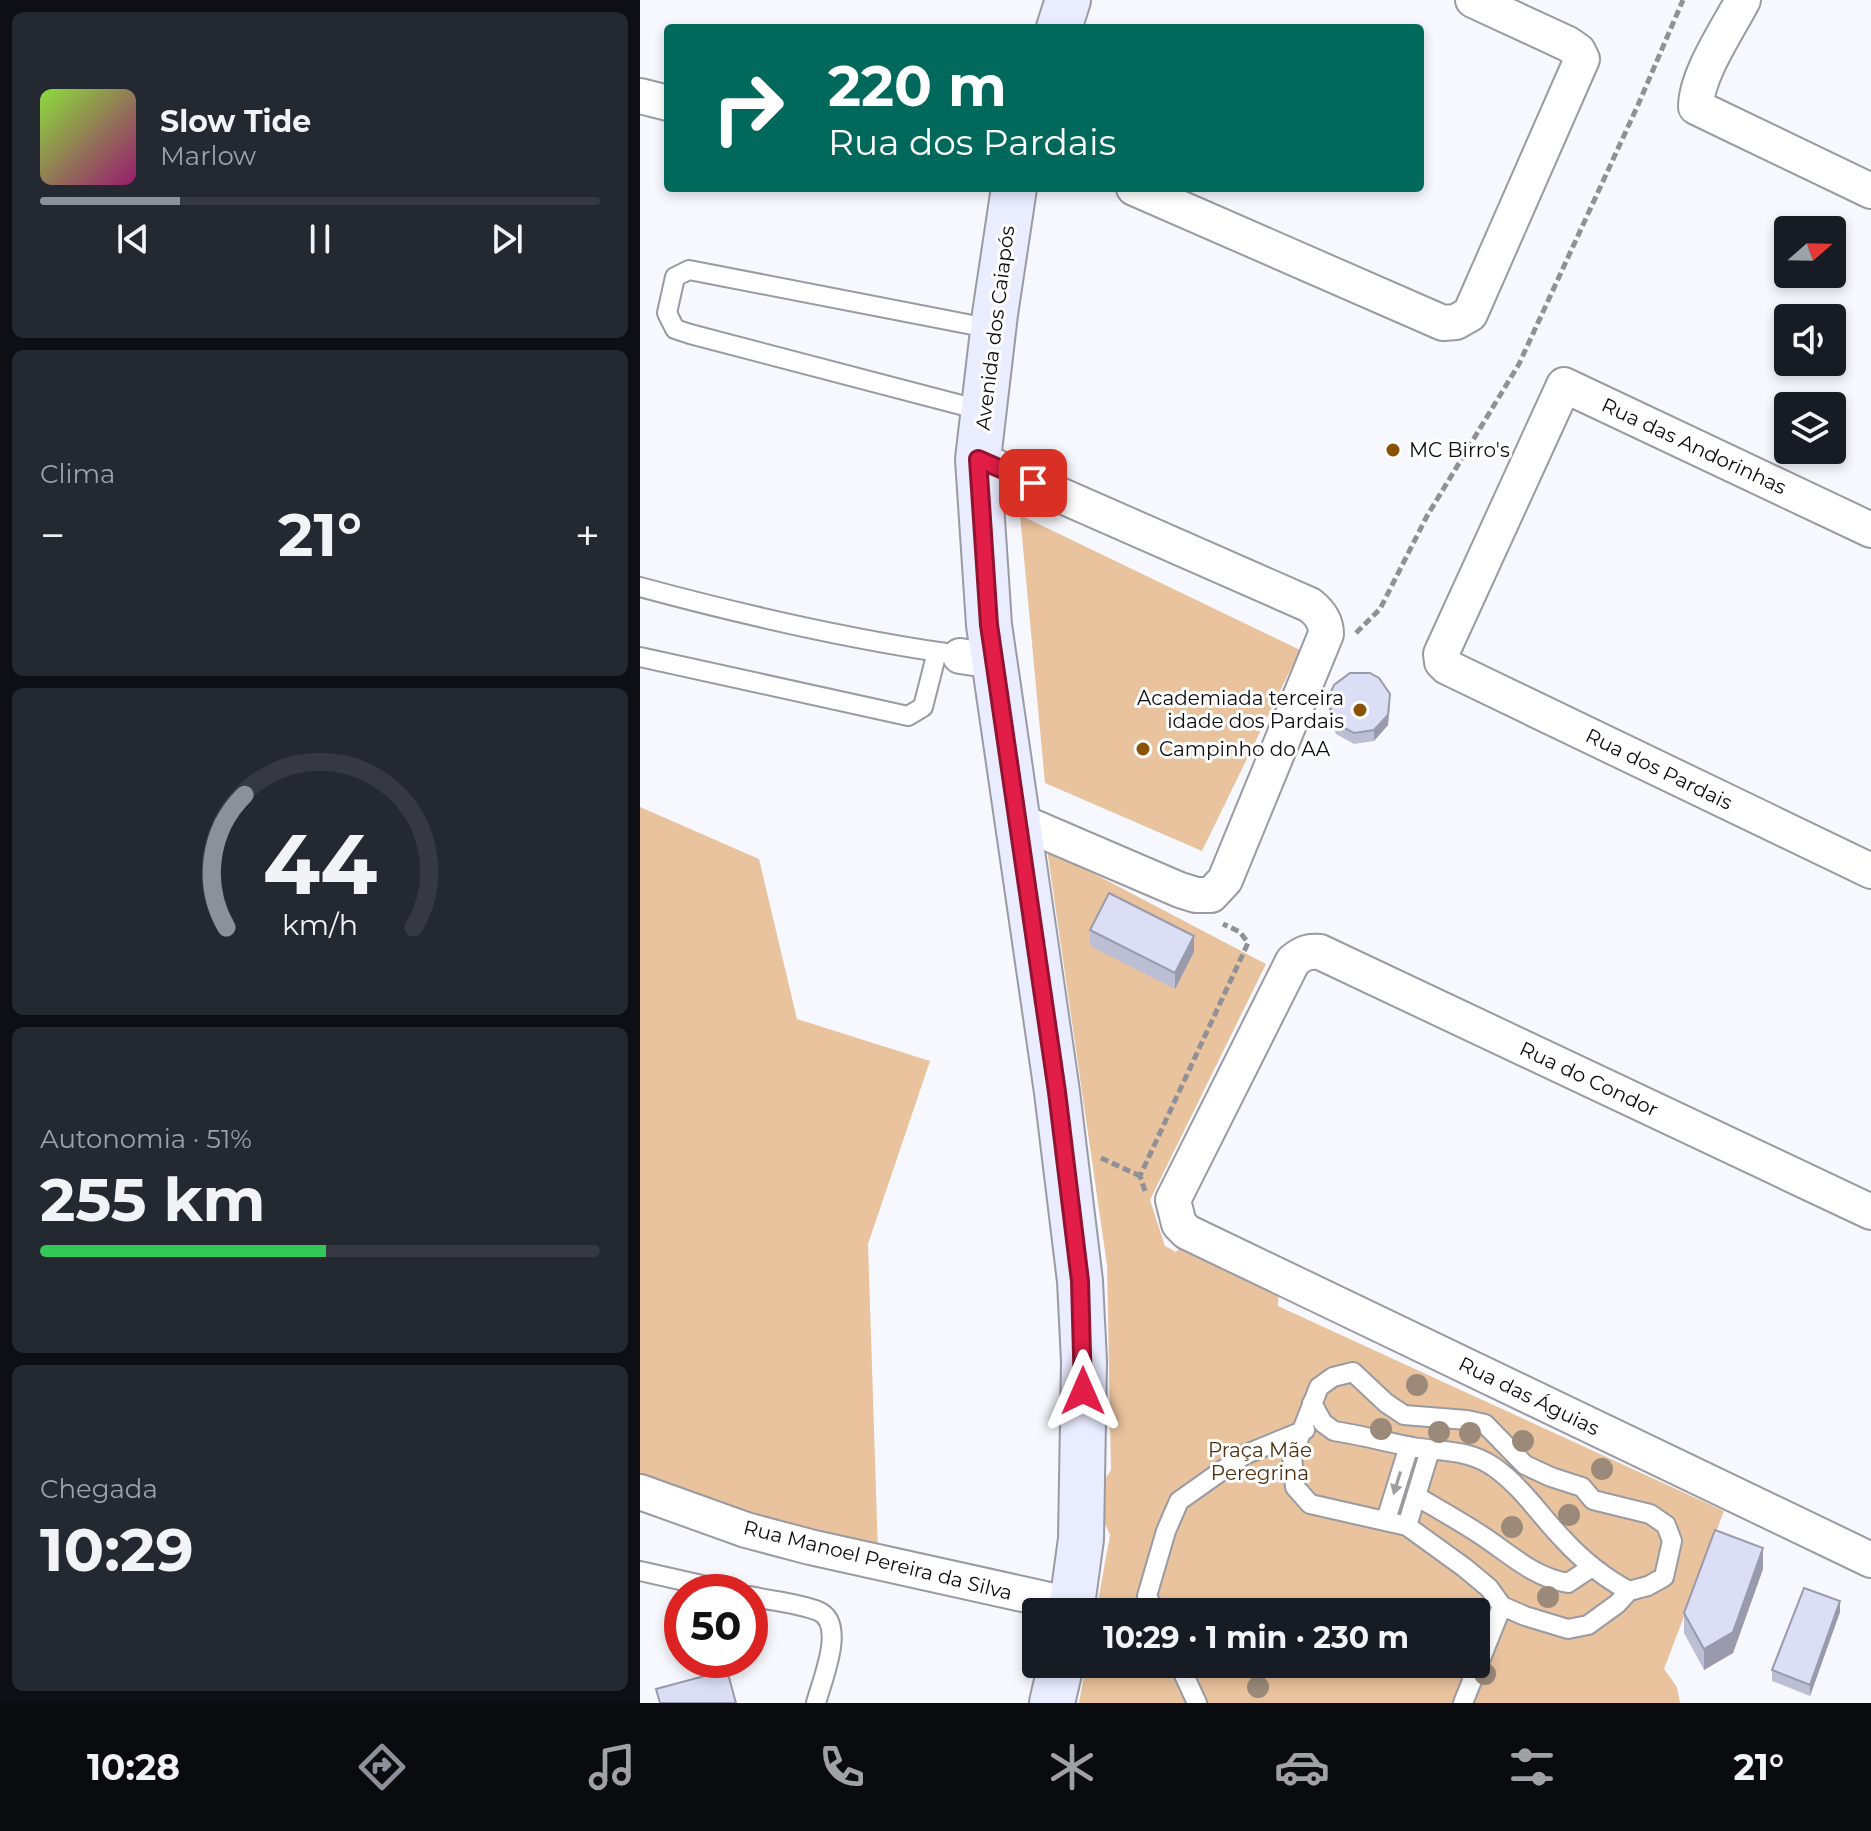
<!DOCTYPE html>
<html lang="pt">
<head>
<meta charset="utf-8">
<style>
	:root { --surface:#171b24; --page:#242831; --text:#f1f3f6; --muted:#9ea1a6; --line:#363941; --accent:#8c9099 }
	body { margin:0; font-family:Montserrat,sans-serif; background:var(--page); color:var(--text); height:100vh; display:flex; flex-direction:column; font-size:30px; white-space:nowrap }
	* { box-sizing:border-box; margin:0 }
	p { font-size:26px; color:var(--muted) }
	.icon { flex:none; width:44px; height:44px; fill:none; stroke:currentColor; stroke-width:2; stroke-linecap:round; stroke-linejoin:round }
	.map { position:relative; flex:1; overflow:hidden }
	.details { display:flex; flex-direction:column; gap:12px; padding:12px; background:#0d0f14; width:640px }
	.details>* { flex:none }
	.top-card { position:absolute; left:24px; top:24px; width:760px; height:168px; border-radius:8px; box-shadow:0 4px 12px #0003; background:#00695c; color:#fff; overflow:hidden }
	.needle { width:52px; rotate:70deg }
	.fabs { position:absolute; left:1134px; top:216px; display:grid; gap:16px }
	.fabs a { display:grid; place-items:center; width:72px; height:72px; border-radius:8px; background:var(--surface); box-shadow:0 4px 12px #0003; font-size:40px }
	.speed { position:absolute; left:24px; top:1574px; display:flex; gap:16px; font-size:40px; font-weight:700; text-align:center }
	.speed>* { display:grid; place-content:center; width:104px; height:104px; border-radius:50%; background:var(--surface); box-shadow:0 4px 12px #0003; line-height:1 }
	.speed .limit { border:12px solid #d22; background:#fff; color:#111 }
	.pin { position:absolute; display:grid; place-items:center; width:68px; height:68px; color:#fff; margin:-34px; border-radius:16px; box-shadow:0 4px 12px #0006 }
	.me { position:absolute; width:88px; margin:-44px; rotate:0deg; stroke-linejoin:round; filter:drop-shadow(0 0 6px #0008) }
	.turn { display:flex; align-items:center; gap:28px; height:168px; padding:0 32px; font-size:36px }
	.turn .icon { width:104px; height:104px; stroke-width:2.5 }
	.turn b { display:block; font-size:56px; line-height:68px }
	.big { font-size:60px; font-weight:700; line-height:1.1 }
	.details .widget { flex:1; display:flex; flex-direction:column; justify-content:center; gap:12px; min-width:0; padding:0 28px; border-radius:12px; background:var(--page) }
	.details .dial { align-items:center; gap:0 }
	.dial svg { height:208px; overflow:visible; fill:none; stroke:var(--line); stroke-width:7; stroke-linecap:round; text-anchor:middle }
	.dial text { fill:var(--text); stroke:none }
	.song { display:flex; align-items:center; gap:24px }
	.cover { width:96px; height:96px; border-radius:12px; background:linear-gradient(135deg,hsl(90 70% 55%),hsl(320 70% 35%)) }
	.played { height:8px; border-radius:4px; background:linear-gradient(90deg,var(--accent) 25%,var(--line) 25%) }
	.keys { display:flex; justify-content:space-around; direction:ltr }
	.heat { display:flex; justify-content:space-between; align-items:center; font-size:44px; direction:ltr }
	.charge { height:12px; border-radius:6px; background:linear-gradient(90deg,#34c759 51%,var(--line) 0) }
	.trip { position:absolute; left:382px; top:1598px; width:468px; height:80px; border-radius:8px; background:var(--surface); box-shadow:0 4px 12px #0003; font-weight:700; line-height:80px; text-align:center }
	.dock { display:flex; height:128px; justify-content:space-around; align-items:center; background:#090b0e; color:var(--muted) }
	.dock .icon { width:56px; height:56px }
	.dock .current { color:var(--accent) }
	.dock b { font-size:36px; color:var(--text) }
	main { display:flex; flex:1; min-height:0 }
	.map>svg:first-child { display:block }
	.green { fill:#e9c29e }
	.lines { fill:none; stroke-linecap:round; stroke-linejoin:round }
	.service-casing { stroke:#9a9ba2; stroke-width:22 }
	.minor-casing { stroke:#9a9ba2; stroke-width:38 }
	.secondary-casing { stroke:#9a9ba2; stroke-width:48 }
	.path { stroke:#909196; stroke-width:5; stroke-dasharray:8 4; stroke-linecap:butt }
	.service { stroke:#fff; stroke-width:18 }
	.minor { stroke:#fff; stroke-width:34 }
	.secondary { stroke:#eaecff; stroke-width:44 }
	.tree { fill:#9b8a7a }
	.wall { fill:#bcbfd3 }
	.shaded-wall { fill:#999bac }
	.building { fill:#dbdef5; stroke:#999bac; stroke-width:2 }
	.oneway { fill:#9e9e9f }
	.route-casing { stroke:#92132f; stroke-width:20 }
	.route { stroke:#e11d48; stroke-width:14 }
	.poi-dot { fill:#895204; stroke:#fff; stroke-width:3 }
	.labels { text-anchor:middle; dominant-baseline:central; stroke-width:6; stroke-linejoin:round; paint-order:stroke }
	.street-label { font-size:20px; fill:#0c0c0f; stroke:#fff }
	.poi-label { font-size:20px; fill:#0c0c0f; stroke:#fff; text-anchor:start }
	.park-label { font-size:20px; fill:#4f300e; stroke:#fff }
</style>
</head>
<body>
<main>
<section class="details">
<div class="widget">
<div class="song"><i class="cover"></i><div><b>Slow Tide</b><p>Marlow</p></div></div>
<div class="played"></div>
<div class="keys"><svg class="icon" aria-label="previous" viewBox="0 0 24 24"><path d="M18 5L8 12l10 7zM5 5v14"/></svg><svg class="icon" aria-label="pause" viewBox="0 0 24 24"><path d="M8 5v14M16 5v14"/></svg><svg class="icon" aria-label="next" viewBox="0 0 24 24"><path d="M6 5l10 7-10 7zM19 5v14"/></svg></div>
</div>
<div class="widget"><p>Clima</p>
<div class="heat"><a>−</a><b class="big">21°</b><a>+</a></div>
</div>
<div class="widget dial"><svg viewBox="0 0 100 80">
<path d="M14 69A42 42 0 1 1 86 69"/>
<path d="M14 69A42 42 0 0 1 21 18" stroke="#8c9099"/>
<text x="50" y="56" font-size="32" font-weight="700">44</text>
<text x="50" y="72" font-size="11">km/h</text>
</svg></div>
<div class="widget"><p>Autonomia · 51%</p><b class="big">255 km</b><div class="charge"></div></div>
<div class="widget"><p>Chegada</p><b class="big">10:29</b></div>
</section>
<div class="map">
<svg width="1231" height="1703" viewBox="0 0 1231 1703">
	<rect width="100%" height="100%" fill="#f7f8fe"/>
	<path class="green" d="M380 515 660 650 562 851 405 783Z
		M0 807 119 859 157 1019 290 1061 228 1244 238 1552 0 1482Z
		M407 849 626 964 510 1200 525 1246 536 1252 542 1245 598 1273 615 1285 639 1290 638 1306 1084 1511 1024 1669 1037 1687 1040 1703H439L446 1664H836V1612H456L470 1535 465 1524 463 1482 471 1470 467 1265Z"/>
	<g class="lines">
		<g class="service-casing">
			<path id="service" d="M344 411 50 334 35 329 27 313 35 277 49 270 353 329
				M0 587C100 614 203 638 306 653
				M0 657 268 716 283 707 297 652
				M672 1403 683 1423 694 1431C720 1435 746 1442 772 1447 802 1452 828 1449 854 1467 882 1487 899 1514 922 1538 942 1560 963 1577 989 1591L1008 1586 1024 1577 1032 1541 1026 1525 1010 1514 953 1500 942 1487 911 1477 885 1465 845 1424 827 1420 764 1415 746 1403 713 1372 693 1377 679 1387 652 1456 655 1487 670 1504 767 1526 825 1568 849 1588 862 1606 885 1616 928 1629 948 1625 977 1604 989 1591
				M776 1496C798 1509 820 1521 841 1535 870 1554 893 1577 928 1583L952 1567
				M746 1520 769 1446
				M767 1526 790 1450
				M0 1571 93 1592
				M110 1596C131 1601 158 1603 178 1611 207 1623 182 1680 176 1703
				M515 1612 507 1596 526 1531 539 1501 604 1455 665 1430
				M539 1664 557 1703
				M823 1703 862 1606"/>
		</g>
		<g class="minor-casing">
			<path id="minor" d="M1103 0C1088 29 1056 75 1056 107L1231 191
				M0 96 28 103
				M494 188 803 323 816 322 830 314 942 59 938 51 928 44 833 0
				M338 459 670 605C680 613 686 621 686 634L585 880 571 895H556L540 890 377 820
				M1231 530 924 385 801 654 802 662 807 667 1231 871
				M320 656 354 661
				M1231 1212 680 952C668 951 663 953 653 961L533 1200 539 1224 547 1232 1231 1560
				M0 1492 106 1530 170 1547 432 1605"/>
		</g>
		<g class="secondary-casing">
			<path id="secondary" d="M419 28 428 0
				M374 188 355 314 338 459 349 625 417 1092 440 1281 444 1361 441 1539 431 1612
				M412 1703 421 1664"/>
		</g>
		<path class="path" d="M716 633 740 609 787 516 879 364 998 105 1043 0
			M461 1158 500 1176
			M505 1191 500 1176 608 943 600 932 583 924"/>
		<use href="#service" class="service"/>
		<use href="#minor" class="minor"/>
		<use href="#secondary" class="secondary"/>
	</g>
	<g class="tree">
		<circle cx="777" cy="1385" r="11"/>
		<circle cx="741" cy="1429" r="11"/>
		<circle cx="799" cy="1432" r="11"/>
		<circle cx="830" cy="1433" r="11"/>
		<circle cx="883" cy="1441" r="11"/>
		<circle cx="962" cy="1469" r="11"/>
		<circle cx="929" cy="1515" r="11"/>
		<circle cx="872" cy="1527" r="11"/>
		<circle cx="908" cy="1597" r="11"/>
		<circle cx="845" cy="1674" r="11"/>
		<circle cx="618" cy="1687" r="11"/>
	</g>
	<path class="wall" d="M689 704 750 705 748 725 734 741 714 744 696 734 689 715Z
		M450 930 554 952 535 989 450 946Z
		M1123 1569 1093 1653 1064 1670 1044 1633V1613Z
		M1200 1612 1170 1696 1132 1681V1670Z"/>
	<path class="shaded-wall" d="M750 694 748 725 734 741V730Z
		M554 936V952L535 989V973Z
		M1123 1548V1569L1093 1653 1064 1670V1649Z
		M1200 1601V1612L1170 1696V1685Z"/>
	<path class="building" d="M710 673H730L739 678 750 694 748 715 734 730 714 733 696 723 689 704 690 694 694 685Z
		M469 893 554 936 535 973 450 930Z
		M1075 1530 1123 1548 1093 1632 1064 1649 1044 1613Z
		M1164 1588 1200 1601 1170 1685 1132 1670Z
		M87 1670 96 1703H20L16 1689Z"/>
	<defs><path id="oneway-solid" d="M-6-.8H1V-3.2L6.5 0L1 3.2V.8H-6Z" transform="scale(2)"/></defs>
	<use class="oneway" href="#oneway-solid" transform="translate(757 1483) rotate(107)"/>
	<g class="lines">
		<g class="route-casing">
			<path id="route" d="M393 483 338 459 349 625 417 1092 440 1281 443 1391"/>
		</g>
		<use href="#route" class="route"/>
	</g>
	<g class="poi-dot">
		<circle cx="753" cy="450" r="8"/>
		<circle cx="720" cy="710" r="8"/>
		<circle cx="503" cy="749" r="8"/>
	</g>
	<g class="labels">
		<g class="street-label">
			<text transform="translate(355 328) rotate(-83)">Avenida dos Caiapós</text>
			<text transform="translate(1054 446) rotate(25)">Rua das Andorinhas</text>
			<text transform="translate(1019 769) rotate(26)">Rua dos Pardais</text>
			<text transform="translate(949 1079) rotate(25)">Rua do Condor</text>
			<text transform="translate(889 1396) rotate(26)">Rua das Águias</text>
			<text transform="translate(238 1560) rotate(14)">Rua Manoel Pereira da Silva</text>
		</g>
		<g class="poi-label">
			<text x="769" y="450">MC Birro's</text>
			<text x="704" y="698" text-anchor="end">Academiada terceira<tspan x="704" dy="23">idade dos Pardais</tspan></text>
			<text x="519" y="749">Campinho do AA</text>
		</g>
		<g class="park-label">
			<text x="620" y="1450">Praça Mãe<tspan x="620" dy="23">Peregrina</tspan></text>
		</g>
	</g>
</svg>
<div class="fabs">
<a><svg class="needle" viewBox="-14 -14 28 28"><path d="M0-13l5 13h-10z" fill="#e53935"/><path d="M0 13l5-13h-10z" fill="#9ea1a6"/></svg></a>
<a><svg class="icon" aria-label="sound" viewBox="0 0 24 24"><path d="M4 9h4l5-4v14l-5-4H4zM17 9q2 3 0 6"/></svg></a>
<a><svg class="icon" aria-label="layers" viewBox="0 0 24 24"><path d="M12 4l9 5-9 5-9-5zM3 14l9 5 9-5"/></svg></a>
</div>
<div class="speed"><div class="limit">50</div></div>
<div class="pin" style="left:393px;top:483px;background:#d93025"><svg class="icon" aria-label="arrive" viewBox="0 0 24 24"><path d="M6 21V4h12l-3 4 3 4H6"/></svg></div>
<svg class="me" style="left:443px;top:1391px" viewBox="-20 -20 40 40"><path d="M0-17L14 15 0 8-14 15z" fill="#e11d48" stroke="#fff" stroke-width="4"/></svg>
<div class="trip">10:29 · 1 min · 230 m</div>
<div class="top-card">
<div class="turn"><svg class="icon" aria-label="right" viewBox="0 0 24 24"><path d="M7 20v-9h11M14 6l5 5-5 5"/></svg><div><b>220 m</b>Rua dos Pardais</div></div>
</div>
</div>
</main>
<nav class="dock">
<b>10:28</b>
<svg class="icon current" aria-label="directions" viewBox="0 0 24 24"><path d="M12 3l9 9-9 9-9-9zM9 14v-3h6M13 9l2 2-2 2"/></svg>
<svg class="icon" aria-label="music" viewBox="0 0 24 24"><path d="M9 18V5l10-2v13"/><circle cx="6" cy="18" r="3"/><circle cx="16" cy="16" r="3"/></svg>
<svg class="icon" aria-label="phone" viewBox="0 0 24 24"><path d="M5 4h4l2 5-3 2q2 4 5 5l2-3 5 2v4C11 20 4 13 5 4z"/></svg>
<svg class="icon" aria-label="climate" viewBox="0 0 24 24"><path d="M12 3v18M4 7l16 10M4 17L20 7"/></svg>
<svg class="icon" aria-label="car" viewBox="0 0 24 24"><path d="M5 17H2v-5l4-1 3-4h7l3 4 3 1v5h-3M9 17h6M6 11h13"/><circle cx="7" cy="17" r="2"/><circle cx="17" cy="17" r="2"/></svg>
<svg class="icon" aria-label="filters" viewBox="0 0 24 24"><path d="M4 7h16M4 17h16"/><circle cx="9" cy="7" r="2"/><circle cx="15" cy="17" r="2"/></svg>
<b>21°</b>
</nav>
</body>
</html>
